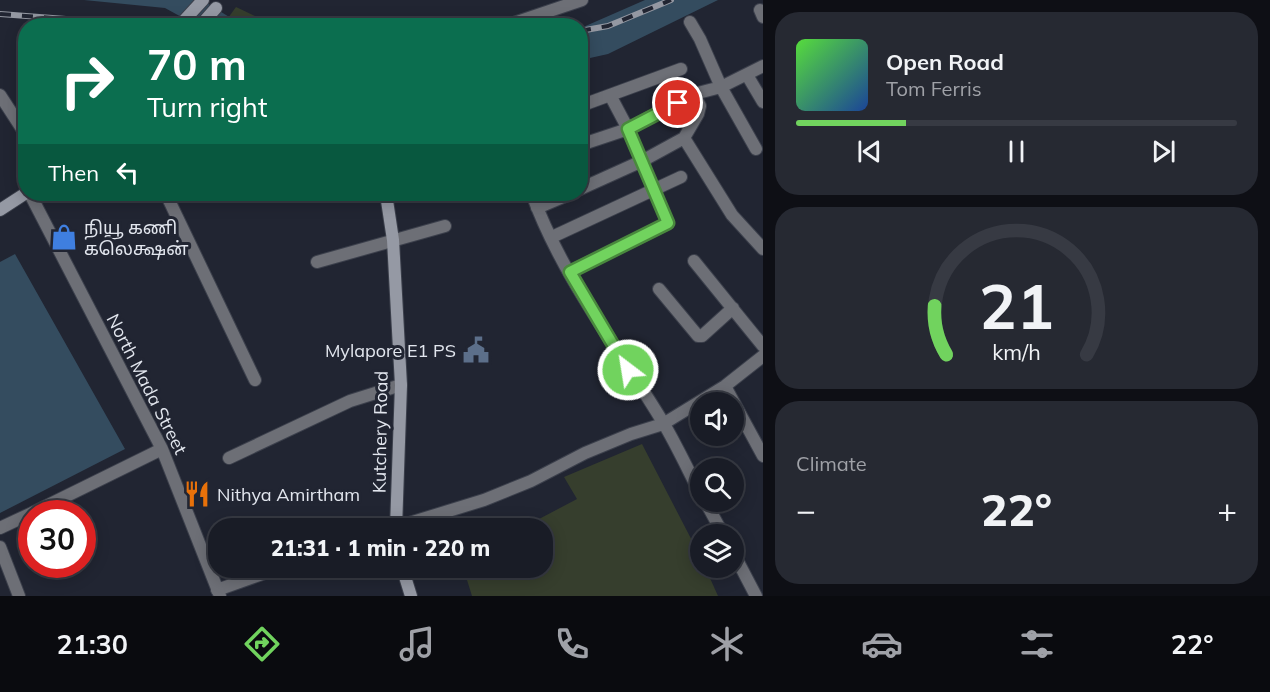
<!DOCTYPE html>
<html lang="en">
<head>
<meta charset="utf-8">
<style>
	:root { --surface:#191c26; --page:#262932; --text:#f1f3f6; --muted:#9fa1a7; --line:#373a43; --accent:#71d35e }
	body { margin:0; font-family:Mulish,"Noto Sans Tamil",sans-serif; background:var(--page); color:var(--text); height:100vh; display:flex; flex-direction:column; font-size:22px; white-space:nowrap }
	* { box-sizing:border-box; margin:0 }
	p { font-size:20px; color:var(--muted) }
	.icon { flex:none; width:33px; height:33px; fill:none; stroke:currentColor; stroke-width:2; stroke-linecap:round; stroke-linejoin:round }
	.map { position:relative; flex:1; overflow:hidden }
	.details { display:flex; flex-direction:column; gap:12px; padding:12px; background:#0e0f15; width:507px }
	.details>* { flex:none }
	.banner { position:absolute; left:18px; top:18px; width:570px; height:183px; border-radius:24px; box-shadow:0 3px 15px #0003,0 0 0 2px var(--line); background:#0b6e4f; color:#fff; overflow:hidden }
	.buttons { position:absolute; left:690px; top:392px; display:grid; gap:12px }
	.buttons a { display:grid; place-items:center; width:54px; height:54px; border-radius:50%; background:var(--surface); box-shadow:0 3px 15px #0003,0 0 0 2px var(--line); font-size:30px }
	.speed { position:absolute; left:18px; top:500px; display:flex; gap:12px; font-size:30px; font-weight:700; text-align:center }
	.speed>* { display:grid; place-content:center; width:78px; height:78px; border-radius:50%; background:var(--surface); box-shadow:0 3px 15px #0003,0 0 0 2px var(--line); line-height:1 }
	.speed .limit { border:9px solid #d22; background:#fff; color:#111 }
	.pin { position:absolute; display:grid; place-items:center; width:51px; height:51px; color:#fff; margin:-26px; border:3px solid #fff; border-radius:50%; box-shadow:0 2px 6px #0007 }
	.me { position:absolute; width:66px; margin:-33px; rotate:329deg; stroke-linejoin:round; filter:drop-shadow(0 0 4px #0008) }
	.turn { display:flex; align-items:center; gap:21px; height:126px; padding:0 30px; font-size:27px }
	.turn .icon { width:78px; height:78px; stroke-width:2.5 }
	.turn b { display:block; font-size:42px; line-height:51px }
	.then { display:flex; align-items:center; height:57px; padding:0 30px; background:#0003; gap:12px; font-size:22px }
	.big { font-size:45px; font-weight:800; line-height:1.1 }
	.details .card { flex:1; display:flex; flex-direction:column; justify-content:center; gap:9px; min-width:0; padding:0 21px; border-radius:24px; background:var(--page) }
	.details .dial { align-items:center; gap:0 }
	.dial svg { height:156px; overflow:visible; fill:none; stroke:var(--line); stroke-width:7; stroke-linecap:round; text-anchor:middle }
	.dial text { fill:var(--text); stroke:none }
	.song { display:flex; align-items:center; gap:18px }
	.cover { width:72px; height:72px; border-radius:9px; background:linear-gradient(135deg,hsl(110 70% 55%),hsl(220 70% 35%)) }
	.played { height:6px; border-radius:3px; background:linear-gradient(90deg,var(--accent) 25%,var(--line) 25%) }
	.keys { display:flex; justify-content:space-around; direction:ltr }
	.heat { display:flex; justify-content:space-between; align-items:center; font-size:33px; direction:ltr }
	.trip { position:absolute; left:208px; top:518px; width:345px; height:60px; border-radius:24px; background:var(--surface); box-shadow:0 3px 15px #0003,0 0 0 2px var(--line); font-weight:800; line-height:60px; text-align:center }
	.menu { display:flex; height:96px; justify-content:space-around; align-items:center; background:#0a0b0f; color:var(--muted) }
	.menu .icon { width:42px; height:42px }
	.menu .on { color:var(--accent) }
	.menu b { font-size:27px; color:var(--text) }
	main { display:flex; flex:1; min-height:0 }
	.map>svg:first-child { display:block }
	.green { fill:#363e2d }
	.water { fill:#344c5f }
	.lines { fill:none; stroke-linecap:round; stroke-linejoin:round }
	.minor-casing { stroke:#3c404c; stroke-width:14 }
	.tertiary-casing { stroke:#3c404c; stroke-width:14 }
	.secondary-casing { stroke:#3c404c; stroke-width:14 }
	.minor { stroke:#6d6f76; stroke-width:12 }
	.tertiary { stroke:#6d6f76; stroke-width:12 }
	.secondary { stroke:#9599a4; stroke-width:12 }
	.rail-casing { stroke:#9498a2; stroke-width:6 }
	.rail { stroke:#212532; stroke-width:4; stroke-dasharray:11; stroke-linecap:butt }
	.route-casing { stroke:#49893d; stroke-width:15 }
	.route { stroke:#71d35e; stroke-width:10 }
	.labels { text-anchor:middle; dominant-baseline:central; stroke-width:6; stroke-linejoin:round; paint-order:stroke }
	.poi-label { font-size:18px; fill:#e2e6ee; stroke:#212532; text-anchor:start }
	.street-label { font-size:18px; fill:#e2e6ee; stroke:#212532 }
</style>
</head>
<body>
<main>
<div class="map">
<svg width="763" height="596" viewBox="0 0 763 596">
	<rect width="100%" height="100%" fill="#212532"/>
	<path class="green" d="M236 7 257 17 309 25H349H242L228 18Z
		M642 444 700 556V567H705L718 596H472L463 567H543V528H522L577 499 564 477Z"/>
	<path class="water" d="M84 0H202L242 25H196L165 8Z
		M645 0H718L608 54 581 60V28Z
		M15 254 125 449 0 513V262Z"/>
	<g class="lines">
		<g class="minor-casing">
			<path id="minor" d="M760 10 763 17
				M690 22 700 39 721 87 756 149
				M505 26 582 0
				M747 75 763 102
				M0 95 26 135
				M580 106 681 69
				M684 138 732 215 763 249
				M580 145 628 129 694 94 721 87 763 66
				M580 189 642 161 684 138 698 114 700 106 694 94
				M166 194 255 380
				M532 194C562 277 619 349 664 424 677 446 688 470 700 493
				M537 208 570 194
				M552 237 681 177
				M694 261 763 346
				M317 262 445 226
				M570 272 668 223 628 129 610 95
				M659 289 698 336H702L733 308
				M725 386 763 456
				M229 458 350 401 401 385
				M705 501 723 534
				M393 528 484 500 531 481 585 453 631 434 663 424 725 386 763 356
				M0 547 19 596
				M734 554 756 596
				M217 590 282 567"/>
		</g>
		<g class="tertiary-casing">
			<path id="tertiary" d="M30 194 162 449 220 596
				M32 513 162 449
				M0 528 32 513"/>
		</g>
		<g class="secondary-casing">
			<path id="secondary" d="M179 26 203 0
				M200 26 216 8
				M386 194 393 240 401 385 396 528
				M0 210 26 193
				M402 567 411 596"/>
		</g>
		<use href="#minor" class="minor"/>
		<use href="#tertiary" class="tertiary"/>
		<use href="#secondary" class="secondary"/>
		<g class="rail-casing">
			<path id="rail" d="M0 14 158 26
				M580 31 608 26 671 0"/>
		</g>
		<use href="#rail" class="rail"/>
	</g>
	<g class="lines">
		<g class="route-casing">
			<path id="route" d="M628 370 570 272 668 223 628 129 678 103"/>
		</g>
		<use href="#route" class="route"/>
	</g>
	<defs>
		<g id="shop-bare" transform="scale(2.07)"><path d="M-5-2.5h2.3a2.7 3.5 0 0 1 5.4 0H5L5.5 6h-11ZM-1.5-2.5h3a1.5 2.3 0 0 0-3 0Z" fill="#3f7fe0" stroke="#212532" stroke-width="2.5" paint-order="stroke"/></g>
		<g id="civic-bare" transform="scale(2.07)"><path d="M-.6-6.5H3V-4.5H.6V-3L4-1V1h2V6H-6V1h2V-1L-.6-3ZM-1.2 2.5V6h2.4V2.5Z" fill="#5c6f8a" stroke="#212532" stroke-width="2.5" paint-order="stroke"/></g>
		<g id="restaurant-bare" transform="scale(2.07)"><path d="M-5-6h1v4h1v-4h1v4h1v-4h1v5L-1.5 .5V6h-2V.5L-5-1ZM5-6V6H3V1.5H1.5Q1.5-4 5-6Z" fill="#e8710a" stroke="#212532" stroke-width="2.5" paint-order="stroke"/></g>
	</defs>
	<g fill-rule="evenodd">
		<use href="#shop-bare" x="64" y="237"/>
		<use href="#civic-bare" x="476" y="350"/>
		<use href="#restaurant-bare" x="197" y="494"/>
	</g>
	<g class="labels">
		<g class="poi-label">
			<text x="84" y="227">நியூ கணி<tspan x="84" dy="21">கலெக்ஷன்</tspan></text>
			<text x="456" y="350" text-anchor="end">Mylapore E1 PS</text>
			<text x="217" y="494">Nithya Amirtham</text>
		</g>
		<g class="street-label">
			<text transform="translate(147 384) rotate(63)">North Mada Street</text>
			<text transform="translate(380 432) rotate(-89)">Kutchery Road</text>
		</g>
	</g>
</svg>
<div class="buttons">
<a><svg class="icon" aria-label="sound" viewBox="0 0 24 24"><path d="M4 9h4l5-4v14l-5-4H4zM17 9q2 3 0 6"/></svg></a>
<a><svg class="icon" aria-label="search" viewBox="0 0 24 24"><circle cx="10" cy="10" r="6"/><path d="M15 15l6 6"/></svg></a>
<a><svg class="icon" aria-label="layers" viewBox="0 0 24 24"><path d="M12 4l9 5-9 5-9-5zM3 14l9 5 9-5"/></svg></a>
</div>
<div class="speed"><div class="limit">30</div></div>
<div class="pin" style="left:678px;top:103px;background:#d93025"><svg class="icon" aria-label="arrive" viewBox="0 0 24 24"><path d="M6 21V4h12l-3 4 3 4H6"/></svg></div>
<svg class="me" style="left:628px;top:370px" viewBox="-20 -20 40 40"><circle r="17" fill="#71d35e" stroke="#fff" stroke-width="3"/><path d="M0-11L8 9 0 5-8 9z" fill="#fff"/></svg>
<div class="trip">21:31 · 1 min · 220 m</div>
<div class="banner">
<div class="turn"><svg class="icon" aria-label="right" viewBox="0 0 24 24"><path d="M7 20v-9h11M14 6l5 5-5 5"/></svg><div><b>70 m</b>Turn right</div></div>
<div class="then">Then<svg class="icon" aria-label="left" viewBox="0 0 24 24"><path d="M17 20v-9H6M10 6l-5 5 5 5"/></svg></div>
</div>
</div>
<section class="details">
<div class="card">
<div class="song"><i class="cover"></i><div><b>Open Road</b><p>Tom Ferris</p></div></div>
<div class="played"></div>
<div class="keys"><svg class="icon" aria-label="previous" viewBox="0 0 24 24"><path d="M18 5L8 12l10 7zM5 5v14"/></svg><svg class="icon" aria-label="pause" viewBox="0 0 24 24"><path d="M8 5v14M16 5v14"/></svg><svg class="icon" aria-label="next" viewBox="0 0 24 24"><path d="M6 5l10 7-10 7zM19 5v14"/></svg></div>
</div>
<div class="card dial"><svg viewBox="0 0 100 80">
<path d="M14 69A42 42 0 1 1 86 69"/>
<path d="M14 69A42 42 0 0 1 8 44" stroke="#71d35e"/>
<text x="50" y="56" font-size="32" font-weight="700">21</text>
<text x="50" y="72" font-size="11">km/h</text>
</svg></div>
<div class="card"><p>Climate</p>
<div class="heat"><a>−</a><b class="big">22°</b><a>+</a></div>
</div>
</section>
</main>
<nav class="menu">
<b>21:30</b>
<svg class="icon on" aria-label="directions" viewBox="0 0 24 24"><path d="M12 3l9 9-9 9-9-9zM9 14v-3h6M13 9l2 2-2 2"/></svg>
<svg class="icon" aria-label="music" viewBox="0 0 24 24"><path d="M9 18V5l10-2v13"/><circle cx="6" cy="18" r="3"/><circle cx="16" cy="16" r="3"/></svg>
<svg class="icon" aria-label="phone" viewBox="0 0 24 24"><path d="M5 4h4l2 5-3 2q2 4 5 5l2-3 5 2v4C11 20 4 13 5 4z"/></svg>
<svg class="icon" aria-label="climate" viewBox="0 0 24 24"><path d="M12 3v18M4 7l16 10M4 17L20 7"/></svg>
<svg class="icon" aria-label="car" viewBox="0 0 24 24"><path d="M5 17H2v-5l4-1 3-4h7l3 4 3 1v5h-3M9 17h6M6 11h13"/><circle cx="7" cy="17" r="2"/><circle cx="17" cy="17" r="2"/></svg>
<svg class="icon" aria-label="filters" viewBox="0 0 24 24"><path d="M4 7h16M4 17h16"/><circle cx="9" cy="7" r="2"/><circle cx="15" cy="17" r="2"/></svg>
<b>22°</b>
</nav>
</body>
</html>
